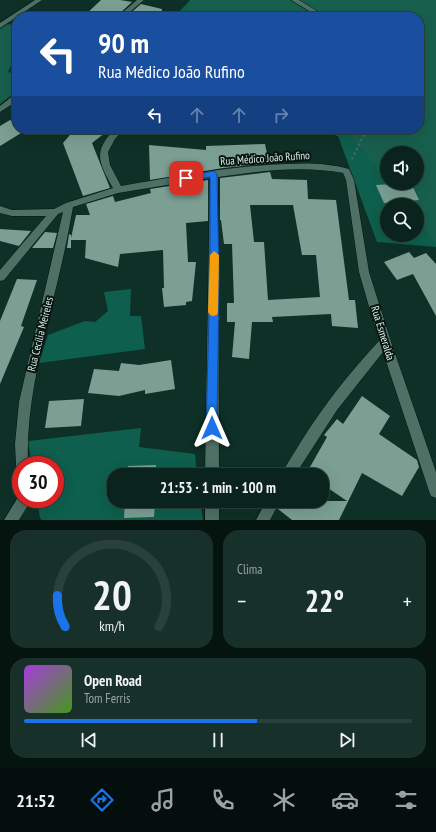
<!DOCTYPE html>
<html lang="pt">
<head>
<meta charset="utf-8">
<style>
	:root { --surface:#0a241d; --page:#18302a; --text:#f1f3f6; --muted:#99a4a4; --line:#2a413b; --accent:#1a73e8 }
	body { margin:0; font-family:"PT Sans Narrow",sans-serif; background:var(--page); color:var(--text); height:100vh; display:flex; flex-direction:column; font-size:15px; white-space:nowrap }
	* { box-sizing:border-box; margin:0 }
	p { font-size:13px; color:var(--muted) }
	.icon { flex:none; width:22px; height:22px; fill:none; stroke:currentColor; stroke-width:2; stroke-linecap:round; stroke-linejoin:round }
	.map { position:relative; height:520px; overflow:hidden }
	.panel { display:flex; flex-direction:column; gap:10px; padding:10px; background:#061410; flex:1 }
	.panel>* { flex:none }
	.hud { position:absolute; left:12px; top:12px; width:412px; height:122px; border-radius:16px; box-shadow:0 4px 16px #0002,0 0 0 1px var(--line); background:#1a4fa0; color:#fff; overflow:hidden }
	.tools { position:absolute; left:380px; top:146px; display:grid; gap:8px }
	.tools a { display:grid; place-items:center; width:44px; height:44px; border-radius:50%; background:var(--surface); box-shadow:0 4px 16px #0002,0 0 0 1px var(--line); font-size:20px }
	.speed { position:absolute; left:12px; top:456px; display:flex; gap:8px; font-size:20px; font-weight:700; text-align:center }
	.speed>* { display:grid; place-content:center; width:52px; height:52px; border-radius:50%; background:var(--surface); box-shadow:0 4px 16px #0002,0 0 0 1px var(--line); line-height:1 }
	.speed .limit { border:6px solid #d22; background:#fff; color:#111 }
	.pin { position:absolute; display:grid; place-items:center; width:34px; height:34px; color:#fff; margin:-17px; border-radius:8px; box-shadow:0 2px 6px #0006 }
	.me { position:absolute; width:44px; margin:-22px; rotate:0deg; stroke-linejoin:round; filter:drop-shadow(0 0 3px #0008) }
	.turn { display:flex; align-items:center; gap:14px; height:84px; padding:0 20px; font-size:18px }
	.turn .icon { width:52px; height:52px; stroke-width:2.5 }
	.turn b { display:block; font-size:28px; line-height:34px }
	.lanes { display:flex; align-items:center; height:38px; padding:0 20px; background:#0003; justify-content:center; gap:20px; direction:ltr }
	.lanes .off { opacity:.35 }
	.big { font-size:30px; font-weight:600; line-height:1.1 }
	.panel .tile { flex:1; display:flex; flex-direction:column; justify-content:center; gap:6px; min-width:0; padding:0 14px; border-radius:16px; background:var(--page) }
	.panel .dial { align-items:center; gap:0 }
	.dial svg { height:104px; overflow:visible; fill:none; stroke:var(--line); stroke-width:7; stroke-linecap:round; text-anchor:middle }
	.dial text { fill:var(--text); stroke:none }
	.song { display:flex; align-items:center; gap:12px }
	.cover { width:48px; height:48px; border-radius:6px; background:linear-gradient(135deg,hsl(280 70% 55%),hsl(100 70% 35%)) }
	.played { height:4px; border-radius:2px; background:linear-gradient(90deg,var(--accent) 60%,var(--line) 60%) }
	.keys { display:flex; justify-content:space-around; direction:ltr }
	.heat { display:flex; justify-content:space-between; align-items:center; font-size:22px; direction:ltr }
	.panel .tiles { flex:1; display:grid; gap:10px; grid-template-columns:1fr 1fr }
	.tile:last-child { grid-column:span 2 }
	.trip { position:absolute; left:107px; top:468px; width:222px; height:40px; border-radius:16px; background:var(--surface); box-shadow:0 4px 16px #0002,0 0 0 1px var(--line); font-weight:600; line-height:40px; text-align:center }
	.tab-bar { display:flex; height:64px; justify-content:space-around; align-items:center; background:#040e0c; color:var(--muted) }
	.tab-bar .icon { width:28px; height:28px }
	.tab-bar .active { color:var(--accent) }
	.tab-bar b { font-size:18px; color:var(--text) }
	.map>svg:first-child { display:block }
	.green { fill:#0e5f4d; fill-rule:evenodd }
	.forest { fill:#18604e }
	.building { fill:#7c9f93; fill-rule:evenodd }
	.lines { fill:none; stroke-linecap:round; stroke-linejoin:round }
	.minor-casing { stroke:#001710; stroke-width:1 }
	.path-far1 { stroke:#4c6a61; stroke-width:2; stroke-dasharray:1.5 2; stroke-linecap:butt }
	.path { stroke:#4c6a61; stroke-width:2.5; stroke-dasharray:2 3; stroke-linecap:butt }
	.minor { fill:#4e7065; fill-rule:evenodd }
	.route { fill:#1a73e8; stroke:#114b97 }
	.slow { fill:#f59e0b }
	.labels { text-anchor:middle; dominant-baseline:central; stroke-width:4; stroke-linejoin:round; paint-order:stroke }
	.street-label { font-size:11px; fill:#d9ece5; stroke:#071511 }
</style>
</head>
<body>
<div class="map">
<svg width="436" height="520" viewBox="0 0 436 520">
	<rect width="100%" height="100%" fill="#0e3027"/>
	<path class="green" d="M190 0H436V247L377 242 338 136 310 129H419V17H174ZM387 153H417V183H387ZM387 205H417V235H387Z
		M131 289 130 316H141L145 349 39 363 48 335 85 321 95 322 108 311 104 292Z
		M141 428 139 447 195 454 197 475H114V501H200L203 520H42L40 518 37 499H55V465H32L28 441Z"/>
	<path class="forest" d="M191 0H436V244L417 219V205H406L389 183H417V153H387V181L346 129H419V17H182Z
		M8 24 17 26V60H14L8 72 17 74V91L0 104V29Z"/>
	<path class="building" d="M101 0H120L132 2 116 17H83Z
		M141 4 162 9 161 17H126Z
		M10 120 17 124V129L26 130 0 146V126Z
		M75 129H110L92 143 110 188 83 196 63 143Z
		M265 144 269 163 223 168 150 180 149 145 206 150V146Z
		M270 172 272 179 307 180 308 199 336 200 349 300H355L358 328 332 326 331 314 272 317 273 322H252L249 359 232 357 235 322H227V303H234L232 244H224L221 220H220V178ZM250 205H293L302 255H316L320 297 268 300 264 242H254Z
		M208 180V221L186 223 188 262H196L192 301 186 302V305L164 307 162 288H164L163 250 120 254 118 267 85 258 86 240H71V248H67L69 234 71 235V238L76 215H90L86 204 113 196 115 202 151 193 150 189Z
		M411 183 419 200 384 203 376 185Z
		M0 229 31 231 19 246 0 241Z
		M45 232 57 233 53 248H32Z
		M409 252 414 258 426 253 436 264V316L413 274 397 280 384 262Z
		M17 279 37 280 21 326 24 327 0 384V321Z
		M171 360 175 389 145 394V390L119 396 88 393 94 369 119 371 121 363 139 365Z
		M362 396 390 416 379 434 417 460 419 467 402 496 362 473 339 520H292L278 509 281 501H347L322 484V475L306 474 327 437 324 435 337 419 343 424Z
		M84 399 81 426 45 428 49 401Z
		M156 465V475H127L128 466Z
		M125 501H155L154 517 124 518Z"/>
	<g class="lines">
		<g class="minor-casing">
			<path id="minor" d="M35 0H42L0 28V23Z
				M137 0H144L124 17H117Z
				M291 0H299L327 17H319Z
				M14 95H17V101L0 112V106Z
				M115 129H124L115 139 108 152 110 165 121 186C175 177 230 166 285 164 307 163 328 163 349 169L354 180 369 272 391 342 436 472V498L431 496 429 491 383 352 337 410 295 475H281C287 463 295 452 302 440 324 405 350 372 379 341L359 272 346 180 343 173C302 165 260 171 218 177L219 475H205L210 178 118 193 73 207C67 242 59 277 50 312 38 363 26 412 28 465H21V471L17 470 16 465 15 444 19 402 63 212 58 214 4 280 0 281V270L46 216H12L0 213V206L12 210 54 209 66 203 113 188C99 163 92 152 115 129Z
				M20 494 21 499H32L19 520H4Z
				M205 501H219V520H205Z
				M266 501H280L270 520H256Z"/>
		</g>
		<path class="path-far1" d="M366 131 367 129"/>
		<path class="path" d="M352 159 366 130"/>
		<use href="#minor" class="minor"/>
	</g>
	<path class="route" d="M214 171 217 174 219 276 217 428 216 432 212 434 208 432 206 428 210 276V177L186 181 182 178 186 176Z"/>
	<path class="slow" d="M214 251 219 255 218 312 217 315 213 316 210 315 208 312 210 255Z"/>
	<g class="labels">
		<g class="street-label">
			<text transform="translate(265 158) rotate(-4)">Rua Médico João Rufino</text>
			<text transform="translate(383 333) rotate(73)">Rua Esmeralda</text>
			<text transform="translate(40 334) rotate(-76)">Rua Cecília Meireles</text>
		</g>
	</g>
</svg>
<div class="tools">
<a><svg class="icon" aria-label="sound" viewBox="0 0 24 24"><path d="M4 9h4l5-4v14l-5-4H4zM17 9q2 3 0 6"/></svg></a>
<a><svg class="icon" aria-label="search" viewBox="0 0 24 24"><circle cx="10" cy="10" r="6"/><path d="M15 15l6 6"/></svg></a>
</div>
<div class="speed"><div class="limit">30</div></div>
<div class="pin" style="left:186px;top:178px;background:#d93025"><svg class="icon" aria-label="arrive" viewBox="0 0 24 24"><path d="M6 21V4h12l-3 4 3 4H6"/></svg></div>
<svg class="me" style="left:212px;top:428px" viewBox="-20 -20 40 40"><path d="M0-17L14 15 0 8-14 15z" fill="#1a73e8" stroke="#fff" stroke-width="4"/></svg>
<div class="trip">21:53 · 1 min · 100 m</div>
<div class="hud">
<div class="turn"><svg class="icon" aria-label="left" viewBox="0 0 24 24"><path d="M17 20v-9H6M10 6l-5 5 5 5"/></svg><div><b>90 m</b>Rua Médico João Rufino</div></div>
<div class="lanes"><svg class="icon" aria-label="left" viewBox="0 0 24 24"><path d="M17 20v-9H6M10 6l-5 5 5 5"/></svg><svg class="icon off" aria-label="ahead" viewBox="0 0 24 24"><path d="M12 20V5M6 11l6-6 6 6"/></svg><svg class="icon off" aria-label="ahead" viewBox="0 0 24 24"><path d="M12 20V5M6 11l6-6 6 6"/></svg><svg class="icon off" aria-label="right" viewBox="0 0 24 24"><path d="M7 20v-9h11M14 6l5 5-5 5"/></svg></div>
</div>
</div>
<section class="panel">
<div class="tiles">
<div class="tile dial"><svg viewBox="0 0 100 80">
<path d="M14 69A42 42 0 1 1 86 69"/>
<path d="M14 69A42 42 0 0 1 8 45" stroke="#1a73e8"/>
<text x="50" y="56" font-size="32" font-weight="700">20</text>
<text x="50" y="72" font-size="11">km/h</text>
</svg></div>
<div class="tile"><p>Clima</p>
<div class="heat"><a>−</a><b class="big">22°</b><a>+</a></div>
</div>
<div class="tile">
<div class="song"><i class="cover"></i><div><b>Open Road</b><p>Tom Ferris</p></div></div>
<div class="played"></div>
<div class="keys"><svg class="icon" aria-label="previous" viewBox="0 0 24 24"><path d="M18 5L8 12l10 7zM5 5v14"/></svg><svg class="icon" aria-label="pause" viewBox="0 0 24 24"><path d="M8 5v14M16 5v14"/></svg><svg class="icon" aria-label="next" viewBox="0 0 24 24"><path d="M6 5l10 7-10 7zM19 5v14"/></svg></div>
</div>
</div>
</section>
<nav class="tab-bar">
<b>21:52</b>
<svg class="icon active" aria-label="directions" viewBox="0 0 24 24"><path d="M12 3l9 9-9 9-9-9zM9 14v-3h6M13 9l2 2-2 2"/></svg>
<svg class="icon" aria-label="music" viewBox="0 0 24 24"><path d="M9 18V5l10-2v13"/><circle cx="6" cy="18" r="3"/><circle cx="16" cy="16" r="3"/></svg>
<svg class="icon" aria-label="phone" viewBox="0 0 24 24"><path d="M5 4h4l2 5-3 2q2 4 5 5l2-3 5 2v4C11 20 4 13 5 4z"/></svg>
<svg class="icon" aria-label="climate" viewBox="0 0 24 24"><path d="M12 3v18M4 7l16 10M4 17L20 7"/></svg>
<svg class="icon" aria-label="car" viewBox="0 0 24 24"><path d="M5 17H2v-5l4-1 3-4h7l3 4 3 1v5h-3M9 17h6M6 11h13"/><circle cx="7" cy="17" r="2"/><circle cx="17" cy="17" r="2"/></svg>
<svg class="icon" aria-label="filters" viewBox="0 0 24 24"><path d="M4 7h16M4 17h16"/><circle cx="9" cy="7" r="2"/><circle cx="15" cy="17" r="2"/></svg>
</nav>
</body>
</html>
